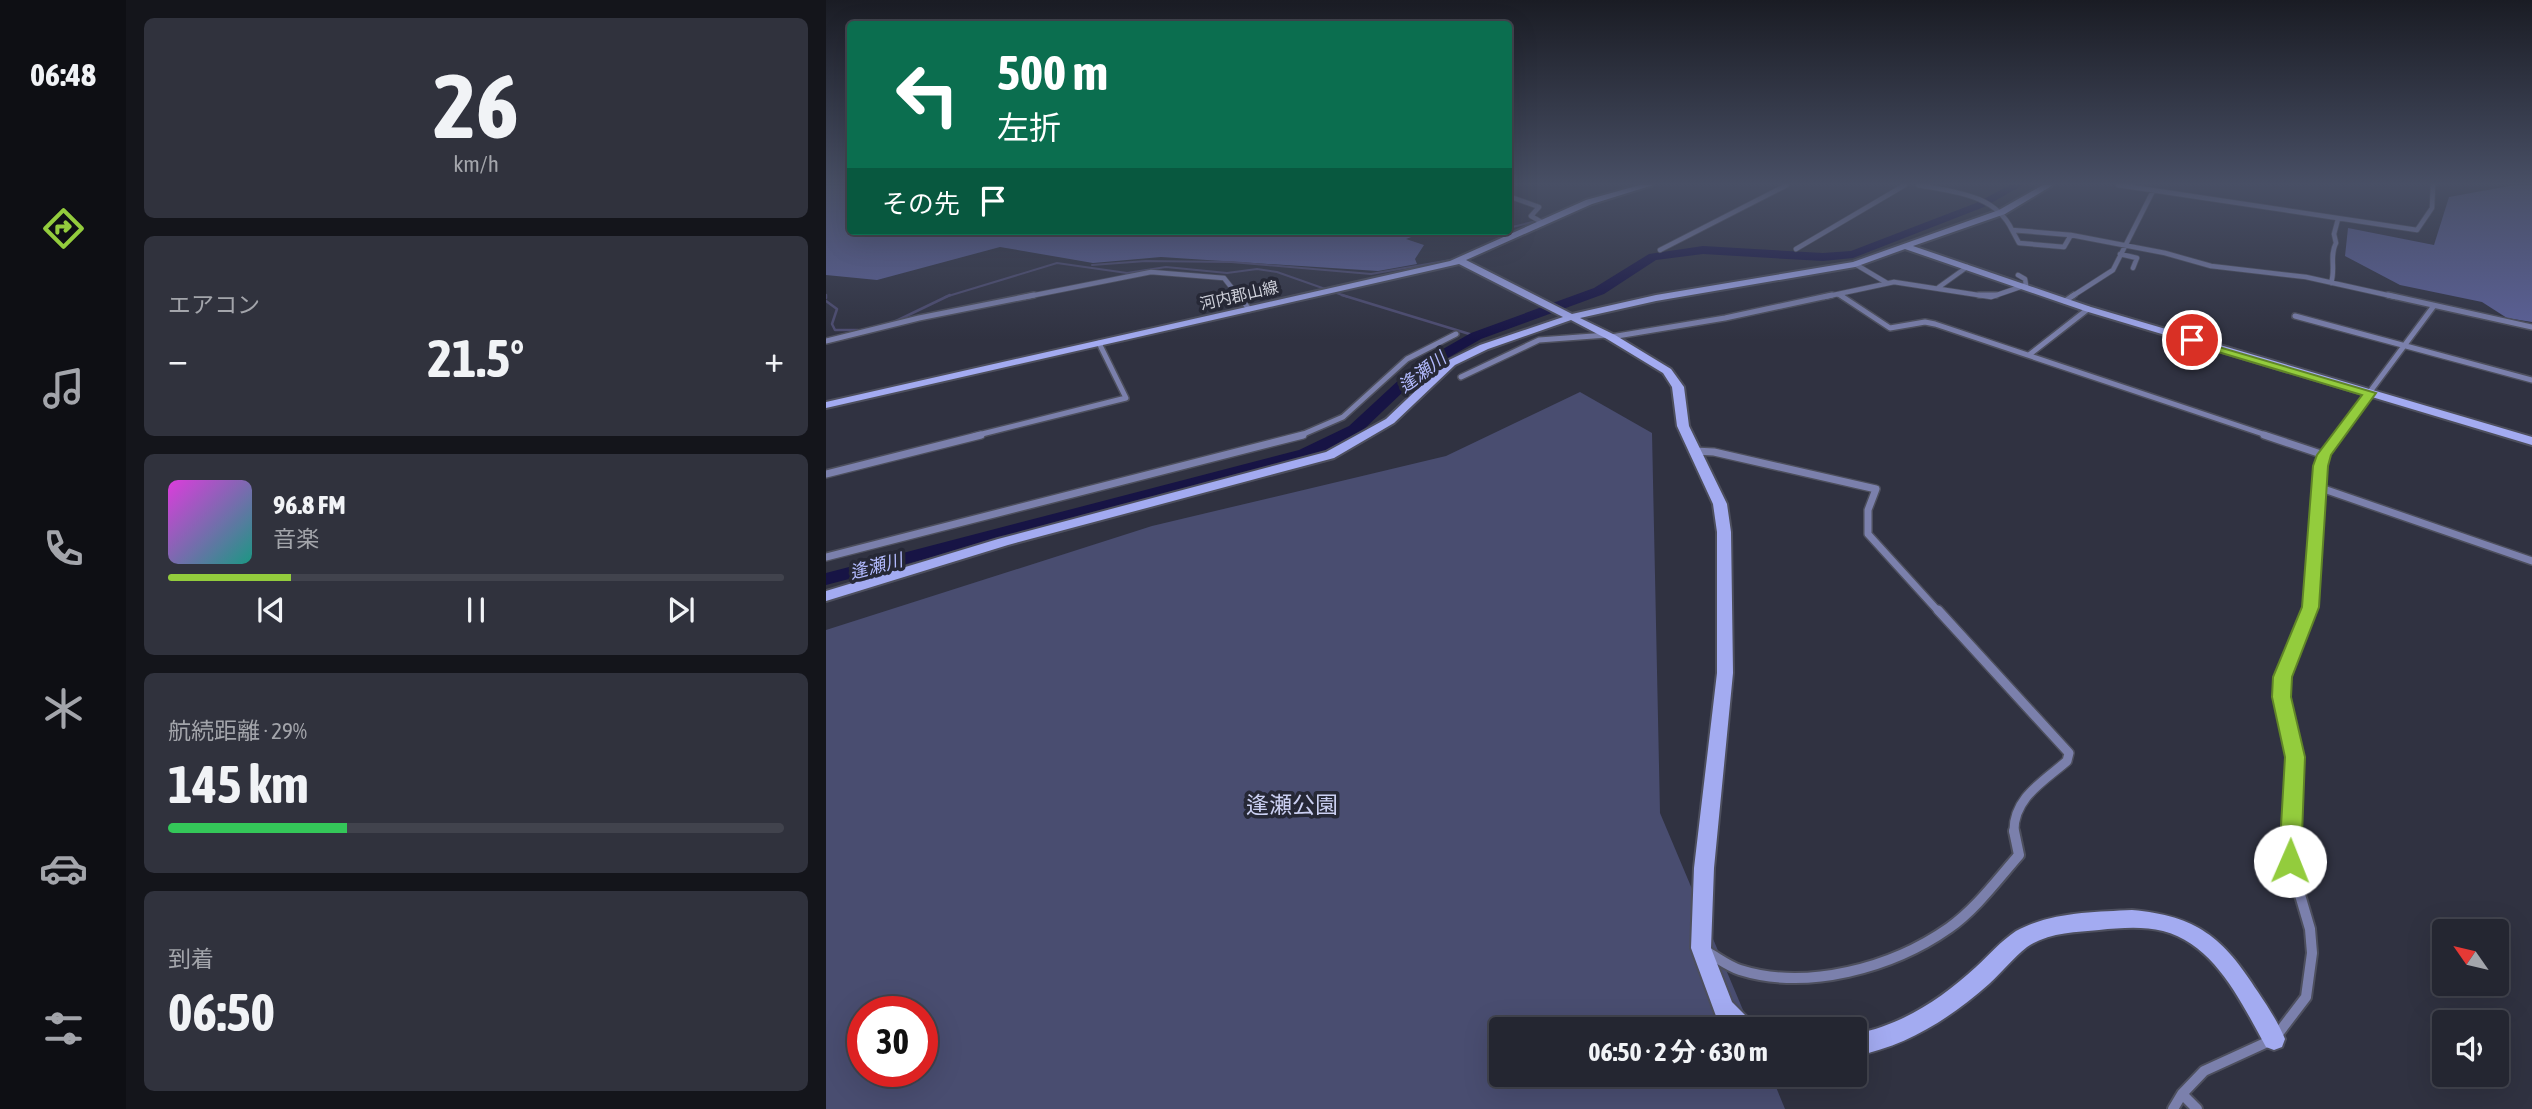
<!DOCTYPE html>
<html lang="ja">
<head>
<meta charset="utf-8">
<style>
	:root { --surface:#242631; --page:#30323d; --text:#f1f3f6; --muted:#a3a5ab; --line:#41434d; --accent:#93cc3d }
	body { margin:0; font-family:"Asap Condensed","Noto Sans JP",sans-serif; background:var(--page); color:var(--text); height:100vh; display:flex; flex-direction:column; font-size:26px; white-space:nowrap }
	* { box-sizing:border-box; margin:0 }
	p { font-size:23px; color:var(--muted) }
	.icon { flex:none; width:38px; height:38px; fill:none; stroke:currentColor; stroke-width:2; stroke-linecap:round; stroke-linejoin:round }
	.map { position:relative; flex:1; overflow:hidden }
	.details { display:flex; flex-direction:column; gap:18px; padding:18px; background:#14151b; width:700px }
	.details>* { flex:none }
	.banner { position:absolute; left:21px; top:21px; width:665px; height:214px; border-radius:7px; box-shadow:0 7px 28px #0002,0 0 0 2px var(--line); background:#0b6e4f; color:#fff; overflow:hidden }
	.needle { width:46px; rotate:304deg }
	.buttons { position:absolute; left:1606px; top:919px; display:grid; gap:14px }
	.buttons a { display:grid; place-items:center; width:77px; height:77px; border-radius:7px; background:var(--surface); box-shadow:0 7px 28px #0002,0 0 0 2px var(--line); font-size:35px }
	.speed { position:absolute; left:21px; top:996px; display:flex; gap:14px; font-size:35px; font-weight:700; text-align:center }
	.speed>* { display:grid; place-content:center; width:91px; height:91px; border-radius:50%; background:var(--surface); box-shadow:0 7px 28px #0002,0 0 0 2px var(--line); line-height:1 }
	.speed .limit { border:10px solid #d22; background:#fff; color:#111 }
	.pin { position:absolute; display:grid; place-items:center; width:60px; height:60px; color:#fff; margin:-30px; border:4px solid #fff; border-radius:50%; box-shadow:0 2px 7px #0007 }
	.me { position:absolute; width:77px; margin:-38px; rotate:1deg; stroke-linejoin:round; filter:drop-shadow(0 0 5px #0008) }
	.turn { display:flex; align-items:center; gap:24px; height:147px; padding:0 35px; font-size:32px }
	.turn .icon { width:91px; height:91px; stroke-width:2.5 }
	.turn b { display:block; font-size:49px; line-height:60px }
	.then { display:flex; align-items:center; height:66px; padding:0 35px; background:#0003; gap:14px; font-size:26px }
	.big { font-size:52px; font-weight:700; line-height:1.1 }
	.details .tile { flex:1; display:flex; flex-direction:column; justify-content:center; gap:10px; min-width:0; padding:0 24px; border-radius:10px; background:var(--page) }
	.details .dial { align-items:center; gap:0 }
	.dial b { font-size:91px; line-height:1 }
	.song { display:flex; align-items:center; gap:21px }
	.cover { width:84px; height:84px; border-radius:10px; background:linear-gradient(135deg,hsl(300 70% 55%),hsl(170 70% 35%)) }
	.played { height:7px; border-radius:4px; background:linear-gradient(90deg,var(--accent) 20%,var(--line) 20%) }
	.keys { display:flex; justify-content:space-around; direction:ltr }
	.heat { display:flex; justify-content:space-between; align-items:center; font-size:38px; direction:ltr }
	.charge { height:10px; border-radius:5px; background:linear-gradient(90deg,#34c759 29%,var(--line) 0) }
	.trip { position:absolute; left:663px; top:1017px; width:378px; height:70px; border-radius:7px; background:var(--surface); box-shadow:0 7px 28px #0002,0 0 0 2px var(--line); font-weight:700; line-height:70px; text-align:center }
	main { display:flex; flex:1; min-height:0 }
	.menu { display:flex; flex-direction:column; width:126px; justify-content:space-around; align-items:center; background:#0e0f14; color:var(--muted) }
	.menu .icon { width:49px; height:49px }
	.menu .active { color:var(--accent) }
	.menu b { font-size:32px; color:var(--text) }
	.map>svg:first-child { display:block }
	.green { fill:#494d70; fill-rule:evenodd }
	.forest { fill:#5c6199 }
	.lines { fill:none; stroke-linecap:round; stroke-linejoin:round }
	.stream-far1 { stroke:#4e4d72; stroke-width:2 }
	.stream { stroke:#4e4d72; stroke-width:2.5 }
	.river { fill:#171445; fill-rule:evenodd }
	.street-far4-casing { stroke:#4d4f5d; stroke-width:6 }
	.street-far3-casing { stroke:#4d4f5d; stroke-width:8 }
	.street-far2-casing { stroke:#4d4f5d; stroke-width:10 }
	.street-far1-casing { stroke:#4d4f5d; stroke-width:12 }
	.street-casing { stroke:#4d4f5d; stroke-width:14 }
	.secondary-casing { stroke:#4d4f5d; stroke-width:4 }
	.street-far4 { stroke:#7b80ac; stroke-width:4.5 }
	.street-far3 { stroke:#7b80ac; stroke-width:5 }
	.street-far2 { stroke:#7b80ac; stroke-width:7 }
	.street-far1 { stroke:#7b80ac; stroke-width:9 }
	.street { stroke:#7b80ac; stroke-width:10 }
	.secondary { fill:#a3abf1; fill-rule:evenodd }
	.route { fill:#93cc3d; stroke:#608528; stroke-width:2 }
	.labels { text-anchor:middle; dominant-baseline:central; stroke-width:7; stroke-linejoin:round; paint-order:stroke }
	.far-street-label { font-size:16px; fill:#cfd1db; stroke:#262836 }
	.far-water-label { font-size:18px; font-style:italic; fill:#b2bafd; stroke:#262836 }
	.near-park-label { font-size:23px; fill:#cbd0f2; stroke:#262836 }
</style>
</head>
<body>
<main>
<nav class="menu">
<b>06:48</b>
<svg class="icon active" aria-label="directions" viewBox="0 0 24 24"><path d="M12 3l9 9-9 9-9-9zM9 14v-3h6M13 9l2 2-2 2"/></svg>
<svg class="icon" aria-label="music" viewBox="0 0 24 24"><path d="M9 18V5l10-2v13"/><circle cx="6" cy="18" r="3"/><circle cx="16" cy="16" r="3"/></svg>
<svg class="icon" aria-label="phone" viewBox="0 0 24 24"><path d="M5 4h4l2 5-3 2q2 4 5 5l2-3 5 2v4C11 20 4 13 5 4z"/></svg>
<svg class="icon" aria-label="climate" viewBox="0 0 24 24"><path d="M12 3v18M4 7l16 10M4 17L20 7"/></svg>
<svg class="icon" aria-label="car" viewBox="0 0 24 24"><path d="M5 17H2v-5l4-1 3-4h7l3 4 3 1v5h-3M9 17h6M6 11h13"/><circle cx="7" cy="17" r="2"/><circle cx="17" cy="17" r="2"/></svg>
<svg class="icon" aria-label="filters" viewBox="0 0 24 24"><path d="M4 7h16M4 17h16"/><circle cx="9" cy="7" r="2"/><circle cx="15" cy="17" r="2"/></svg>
</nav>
<section class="details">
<div class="tile dial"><b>26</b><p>km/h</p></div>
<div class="tile"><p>エアコン</p>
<div class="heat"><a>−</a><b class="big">21.5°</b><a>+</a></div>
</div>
<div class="tile">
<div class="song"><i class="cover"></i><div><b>96.8 FM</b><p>音楽</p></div></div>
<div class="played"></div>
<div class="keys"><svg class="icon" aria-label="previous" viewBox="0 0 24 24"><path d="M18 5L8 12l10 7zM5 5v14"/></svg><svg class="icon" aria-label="pause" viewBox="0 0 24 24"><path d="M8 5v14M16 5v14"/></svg><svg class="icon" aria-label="next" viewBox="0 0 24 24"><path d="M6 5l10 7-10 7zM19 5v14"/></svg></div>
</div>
<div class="tile"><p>航続距離 · 29%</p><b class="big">145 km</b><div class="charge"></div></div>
<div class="tile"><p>到着</p><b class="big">06:50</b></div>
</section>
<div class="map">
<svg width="1706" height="1109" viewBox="0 0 1706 1109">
	<rect width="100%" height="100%" fill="#303241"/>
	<path class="green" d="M754 392 826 433 834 813 925 1029H676V1074L945 1075 959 1109H0V630L326 526 620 456ZM37 1012H96V1071H37Z"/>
	<path class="forest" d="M0 185H24V231H601L580 239 598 245 589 259 591 264 552 271 335 257 267 263 174 247 51 280 0 275Z
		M1689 185H1706V322L1681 318 1656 302 1574 285 1519 256 1522 228 1608 245 1623 197Z"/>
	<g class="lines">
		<path class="stream-far1" d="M770 198 813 186
			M682 228 711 221
			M679 238 680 231
			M266 265 320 261 405 262 545 274 630 259
			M119 297 231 263 301 273 340 267 401 273 431 269 451 272 522 297"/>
		<path class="stream" d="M0 295V298
			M516 295 650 336
			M0 301 11 309 6 324 9 330H32
			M70 321 124 295"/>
		<path class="river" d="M1184 185H1197L1158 207 1027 258 997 261 877 254 830 260 778 294 655 339 599 371 535 432 485 458 0 585V573L473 450 523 426 589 365 645 333 768 288 823 254 877 246 997 253 1025 251 1150 203Z"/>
		<g class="street-far4-casing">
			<path id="street-far4" d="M1092 185C1128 192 1169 194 1186 230L1245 235 1339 253 1385 266 1480 277 1570 297
				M1292 185 1591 230 1606 208 1607 185
				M682 196 713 207 705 216 717 223
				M1186 230 1193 243 1238 247 1245 235
				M970 249 1079 185
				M834 250 961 185
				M1294 254 1311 258 1307 268
				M1029 264 1061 283
				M1505 283C1510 269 1503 256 1510 243L1508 234 1512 219
				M1113 287 1141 267
				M1014 295 1017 297
				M199 297 325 272 398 278 413 297
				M998 297 1068 282 1165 297
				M1165 297 1200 285 1199 279 1192 275
				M1245 297 1287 270 1327 191"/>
		</g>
		<g class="street-far3-casing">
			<path id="street-far3" d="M412 295 423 309
				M1014 295 1064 328 1099 322 1109 324 1443 436
				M1153 295H1170
				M1562 295 1706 327
				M1239 301 1248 295
				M1469 316 1706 380
				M785 337 899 318 1006 295
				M0 341 93 318 208 295
				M1203 355 1262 309
				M635 377 713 340 781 335
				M148 436 300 398 273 343
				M473 436 517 417 581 359 630 334
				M1511 436 1607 307"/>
		</g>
		<g class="street-far2-casing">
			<path id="street-far2" d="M1438 435 1498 455
				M868 451 888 452 1050 489 1042 510V534L1113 612
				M0 474 155 435
				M1492 487 1706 561
				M0 557 477 435
				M1483 612 1487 591 1493 472 1498 455 1512 435"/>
		</g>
		<g class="street-far1-casing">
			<path id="street-far1" d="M1112 610 1243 753 1241 761C1218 781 1187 798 1188 832
				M1465 832 1469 757 1455 697 1459 668 1483 610"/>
		</g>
		<g class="street-casing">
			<path id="street" d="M881 952C892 958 902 966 914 970 981 991 1066 968 1123 928 1150 909 1171 880 1193 855L1188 831
				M1356 1094 1371 1109
				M1347 1109 1356 1094 1378 1071 1448 1039 1480 997 1486 953 1484 929 1464 861 1465 831"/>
		</g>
		<g class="secondary-casing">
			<path id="secondary" d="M814 185H827L766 204 640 260 746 314 830 295 1027 262 1173 210 1217 185H1227L1179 214 1087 246 1265 307 1706 437V445L1259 311 1079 249 1029 267 830 301 754 318 789 335 845 369 858 387 863 426 901 504 905 532 907 673 888 868 885 948 906 1002 925 1021 928 1029H902L890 1016 865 948 868 868 891 673V532L887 504 851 426 846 387 837 373 781 339 745 320 662 349 629 365 568 423 508 458 182 545 0 601V591L172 539 500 452 560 419 621 361 654 345 737 317 633 264 0 408V402L624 261 760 200Z
				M1306 910C1371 916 1397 937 1432 992 1442 1007 1452 1022 1459 1039L1456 1047 1448 1050 1440 1047C1416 1004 1389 944 1337 931 1316 926 1294 928 1273 930 1249 932 1221 933 1201 947 1187 958 1176 972 1163 984 1123 1019 1081 1046 1029 1056V1034C1076 1025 1115 999 1150 967 1163 955 1175 941 1190 931 1225 912 1268 912 1306 910Z"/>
		</g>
		<use href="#street-far4" class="street-far4"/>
		<use href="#street-far3" class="street-far3"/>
		<use href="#street-far2" class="street-far2"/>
		<use href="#street-far1" class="street-far1"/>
		<use href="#street" class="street"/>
		<use href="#secondary" class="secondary"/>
	</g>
	<linearGradient id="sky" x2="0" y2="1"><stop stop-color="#1a1c24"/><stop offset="0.54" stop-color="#484f65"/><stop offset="1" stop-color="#484f65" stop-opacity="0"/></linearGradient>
	<rect width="1706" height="340" fill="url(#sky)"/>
	<path class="route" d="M1362 338 1550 393 1505 455 1502 466 1493 607 1466 677 1465 697 1479 757 1475 861 1471 868 1464 871 1456 868 1453 861 1459 757 1446 697 1447 677 1476 607 1487 466 1491 455 1536 395 1362 343Z"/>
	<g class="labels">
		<g class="far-street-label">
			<text transform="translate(413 295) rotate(-13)">河内郡山線</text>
		</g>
		<g class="far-water-label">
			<text transform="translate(596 372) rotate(-37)">逢瀬川</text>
			<text transform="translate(50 566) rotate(-15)">逢瀬川</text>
		</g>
		<g class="near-park-label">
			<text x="466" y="805">逢瀬公園</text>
		</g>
	</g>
</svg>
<div class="buttons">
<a><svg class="needle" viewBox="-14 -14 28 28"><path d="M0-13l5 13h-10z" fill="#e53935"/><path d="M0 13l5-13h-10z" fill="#a3a5ab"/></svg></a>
<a><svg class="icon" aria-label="sound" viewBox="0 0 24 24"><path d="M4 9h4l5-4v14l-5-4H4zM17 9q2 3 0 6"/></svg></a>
</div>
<div class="speed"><div class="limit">30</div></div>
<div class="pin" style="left:1366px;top:340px;background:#d93025"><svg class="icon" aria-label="arrive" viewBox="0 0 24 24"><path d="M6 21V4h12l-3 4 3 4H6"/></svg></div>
<svg class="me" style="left:1464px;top:861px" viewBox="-20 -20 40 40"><circle r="19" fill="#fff"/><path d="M0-13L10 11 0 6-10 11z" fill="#93cc3d"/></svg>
<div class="trip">06:50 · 2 分 · 630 m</div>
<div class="banner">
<div class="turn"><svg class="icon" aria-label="left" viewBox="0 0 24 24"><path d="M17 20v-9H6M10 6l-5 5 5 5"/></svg><div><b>500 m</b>左折</div></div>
<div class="then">その先<svg class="icon" aria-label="arrive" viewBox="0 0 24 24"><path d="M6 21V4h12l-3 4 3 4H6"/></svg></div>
</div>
</div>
</main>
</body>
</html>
